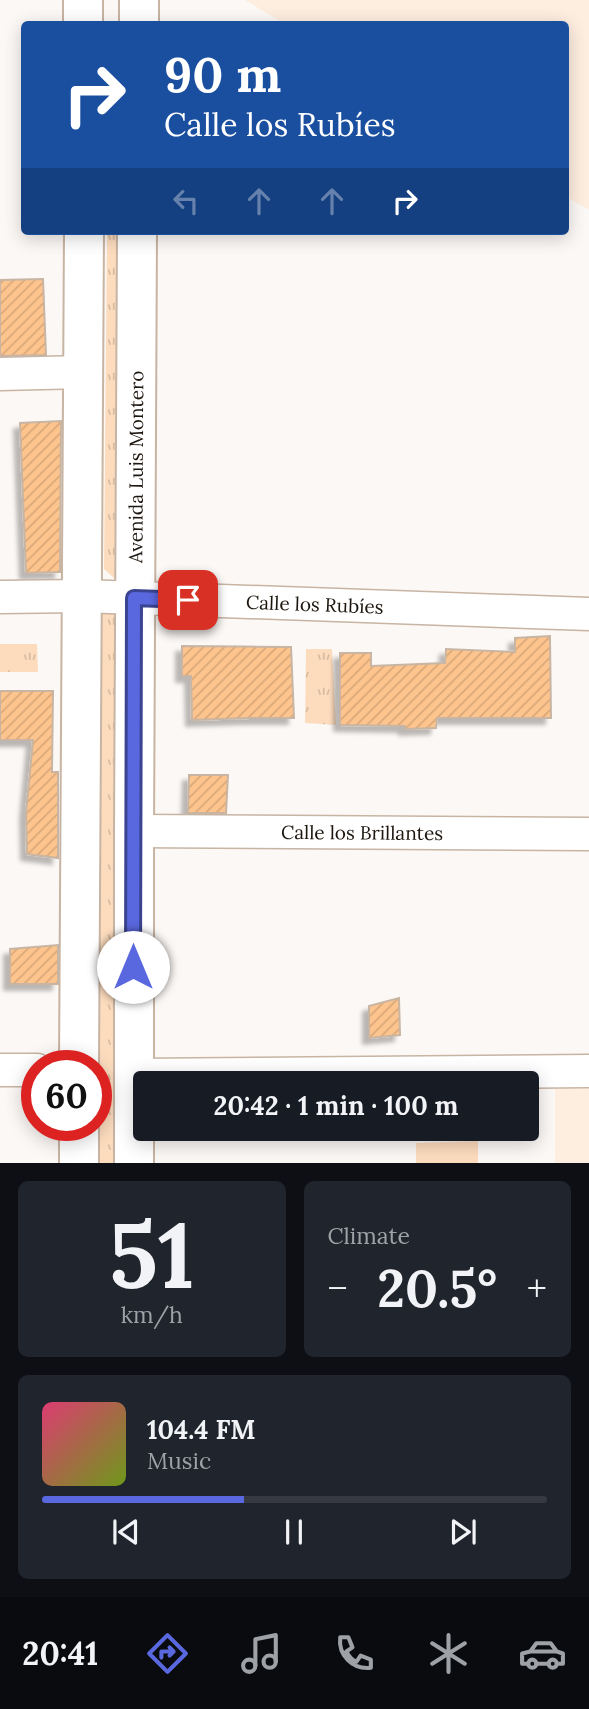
<!DOCTYPE html>
<html lang="en">
<head>
<meta charset="utf-8">
<style>
	:root { --surface:#171b24; --page:#20242c; --text:#f1f3f6; --muted:#9ea1a6; --line:#363941; --accent:#5a68df }
	body { margin:0; font-family:Lora,serif; background:var(--page); color:var(--text); height:100vh; display:flex; flex-direction:column; font-size:26px; white-space:nowrap }
	* { box-sizing:border-box; margin:0 }
	p { font-size:23px; color:var(--muted) }
	.icon { flex:none; width:38px; height:38px; fill:none; stroke:currentColor; stroke-width:2; stroke-linecap:round; stroke-linejoin:round }
	.map { position:relative; height:1163px; overflow:hidden }
	.side { display:flex; flex-direction:column; gap:18px; padding:18px; background:#0d0f14; flex:1 }
	.side>* { flex:none }
	.top-card { position:absolute; left:21px; top:21px; width:548px; height:214px; border-radius:7px; box-shadow:0 4px 18px #0003; background:#1a4fa0; color:#fff; overflow:hidden }
	.speed { position:absolute; left:21px; top:1050px; display:flex; gap:14px; font-size:35px; font-weight:700; text-align:center }
	.speed>* { display:grid; place-content:center; width:91px; height:91px; border-radius:50%; background:var(--surface); box-shadow:0 4px 18px #0003; line-height:1 }
	.speed .limit { border:10px solid #d22; background:#fff; color:#111 }
	.pin { position:absolute; display:grid; place-items:center; width:60px; height:60px; color:#fff; margin:-30px; border-radius:14px; box-shadow:0 4px 10px #0006 }
	.me { position:absolute; width:77px; margin:-38px; rotate:0deg; stroke-linejoin:round; filter:drop-shadow(0 0 5px #0008) }
	.turn { display:flex; align-items:center; gap:24px; height:147px; padding:0 28px; font-size:32px }
	.turn .icon { width:91px; height:91px; stroke-width:2.5 }
	.turn b { display:block; font-size:49px; line-height:60px }
	.lanes { display:flex; align-items:center; height:66px; padding:0 28px; background:#0003; justify-content:center; gap:35px; direction:ltr }
	.lanes .off { opacity:.35 }
	.big { font-size:52px; font-weight:700; line-height:1.1 }
	.side .tile { flex:1; display:flex; flex-direction:column; justify-content:center; gap:10px; min-width:0; padding:0 24px; border-radius:10px; background:var(--page) }
	.side .dial { align-items:center; gap:0 }
	.dial b { font-size:91px; line-height:1 }
	.song { display:flex; align-items:center; gap:21px }
	.cover { width:84px; height:84px; border-radius:10px; background:linear-gradient(135deg,hsl(340 70% 55%),hsl(80 70% 35%)) }
	.played { height:7px; border-radius:4px; background:linear-gradient(90deg,var(--accent) 40%,var(--line) 40%) }
	.keys { display:flex; justify-content:space-around; direction:ltr }
	.heat { display:flex; justify-content:space-between; align-items:center; font-size:38px; direction:ltr }
	.side .tiles { flex:1; display:grid; gap:18px; grid-template-columns:1fr 1fr }
	.tile:last-child { grid-column:span 2 }
	.trip { position:absolute; left:133px; top:1071px; width:406px; height:70px; border-radius:7px; background:var(--surface); box-shadow:0 4px 18px #0003; font-weight:700; line-height:70px; text-align:center }
	.menu { display:flex; height:112px; justify-content:space-around; align-items:center; background:#090b0e; color:var(--muted) }
	.menu .icon { width:49px; height:49px }
	.menu .selected { color:var(--accent) }
	.menu b { font-size:32px; color:var(--text) }
	.map>svg:first-child { display:block }
	.built { fill:#feeee0 }
	.grass { fill:url(#grass-tufts) }
	.garden { fill:#fddcbe }
	.building { fill:url(#building-hatch); stroke:#c8b5a3; stroke-width:2; filter:url(#shadow) }
	.lines { fill:none; stroke-linecap:round; stroke-linejoin:round }
	.minor-casing { stroke:#c7b4a3; stroke-width:35 }
	.primary-casing { stroke:#c7b4a3; stroke-width:42 }
	.minor { stroke:#fff; stroke-width:32 }
	.primary { stroke:#fff; stroke-width:38 }
	.route-casing { stroke:#3a4491; stroke-width:18 }
	.route { stroke:#5a68df; stroke-width:12 }
	.labels { text-anchor:middle; dominant-baseline:central; stroke-width:7; stroke-linejoin:round; paint-order:stroke }
	.street-label { font-size:19px; fill:#1d160f; stroke:#fff }
</style>
</head>
<body>
<div class="map">
<svg width="589" height="1163" viewBox="0 0 589 1163">
	<defs>
		<pattern id="grass-tufts" width="24" height="20" patternUnits="userSpaceOnUse" patternTransform="scale(1.75)"><rect width="24" height="20" fill="#fddcbe"/><path d="M3 7l-1-3M5 7V3M7 7l1-3M15 17l-1-3M17 17v-4M19 17l1-3" fill="none" stroke="#d8bca2"/></pattern>
		<pattern id="building-hatch" width="6" height="6" patternUnits="userSpaceOnUse" patternTransform="scale(1.75)"><rect width="6" height="6" fill="#fec48e"/><path d="M-1 1l2-2M0 6l6-6M5 7l2-2" fill="none" stroke="#d9a879"/></pattern>
		<filter id="shadow"><feDropShadow dx="-6" dy="6" stdDeviation="2" flood-color="#0004"/></filter>
	</defs>
	<rect width="100%" height="100%" fill="#fcf8f5"/>
	<path class="built" d="M245 0H589V210L565 196V24H285Z
		M555 1089H589V1163H555Z"/>
	<path class="grass" d="M107 231H128L126 568 114 578 104 569Z
		M101 611 121 613 120 1163H93L96 1125 95 992Z
		M0 644H37L38 672H0Z
		M306 649H332L336 725 305 723Z"/>
	<path class="garden" d="M478 1141V1163H416V1143Z"/>
	<path class="building" d="M43 279 46 355 0 356V280Z
		M61 421 60 572 26 573 20 423Z
		M550 636 551 718H437L436 728 405 729V726L340 725V653H371V666L445 663 446 649 515 652V638Z
		M182 646 291 647 294 718H250L192 720 191 676H182Z
		M0 691H53L52 772H58V858L27 854 26 813 33 740H0Z
		M189 775H228L226 813H188Z
		M58 945V984H10V949Z
		M399 998 400 1035 369 1038V1006Z"/>
	<g class="lines">
		<g class="minor-casing">
			<g id="minor">
				<path d="M0 374 84 372"/>
				<path id="s1" d="M0 597 82 596 589 614"/>
				<path id="s2" d="M134 831 589 834"/>
				<path d="M0 1070H37"/>
				<path d="M133 1075 589 1071"/>
			</g>
		</g>
		<g class="primary-casing">
			<g id="primary">
				<path d="M83 0V24"/>
				<path d="M139 24V0"/>
				<path d="M79 1066 84 231"/>
				<path d="M79 1125V1163"/>
				<path id="s3" d="M134 1163V831L137 231"/>
			</g>
		</g>
		<use href="#minor" class="minor"/>
		<use href="#primary" class="primary"/>
	</g>
	<g class="lines">
		<g class="route-casing">
			<path id="route" d="M133 967 134 598 188 600"/>
		</g>
		<use href="#route" class="route"/>
	</g>
	<g class="labels">
		<g class="street-label">
			<text stroke="none"><textPath href="#s3" startOffset="696">Avenida Luis Montero</textPath></text>
			<text stroke="none"><textPath href="#s1" startOffset="315">Calle los Rubíes</textPath></text>
			<text stroke="none"><textPath href="#s2" startOffset="228">Calle los Brillantes</textPath></text>
		</g>
	</g>
</svg>
<div class="speed"><div class="limit">60</div></div>
<div class="pin" style="left:188px;top:600px;background:#d93025"><svg class="icon" aria-label="arrive" viewBox="0 0 24 24"><path d="M6 21V4h12l-3 4 3 4H6"/></svg></div>
<svg class="me" style="left:133px;top:967px" viewBox="-20 -20 40 40"><circle r="19" fill="#fff"/><path d="M0-13L10 11 0 6-10 11z" fill="#5a68df"/></svg>
<div class="trip">20:42 · 1 min · 100 m</div>
<div class="top-card">
<div class="turn"><svg class="icon" aria-label="right" viewBox="0 0 24 24"><path d="M7 20v-9h11M14 6l5 5-5 5"/></svg><div><b>90 m</b>Calle los Rubíes</div></div>
<div class="lanes"><svg class="icon off" aria-label="left" viewBox="0 0 24 24"><path d="M17 20v-9H6M10 6l-5 5 5 5"/></svg><svg class="icon off" aria-label="ahead" viewBox="0 0 24 24"><path d="M12 20V5M6 11l6-6 6 6"/></svg><svg class="icon off" aria-label="ahead" viewBox="0 0 24 24"><path d="M12 20V5M6 11l6-6 6 6"/></svg><svg class="icon" aria-label="right" viewBox="0 0 24 24"><path d="M7 20v-9h11M14 6l5 5-5 5"/></svg></div>
</div>
</div>
<section class="side">
<div class="tiles">
<div class="tile dial"><b>51</b><p>km/h</p></div>
<div class="tile"><p>Climate</p>
<div class="heat"><a>−</a><b class="big">20.5°</b><a>+</a></div>
</div>
<div class="tile">
<div class="song"><i class="cover"></i><div><b>104.4 FM</b><p>Music</p></div></div>
<div class="played"></div>
<div class="keys"><svg class="icon" aria-label="previous" viewBox="0 0 24 24"><path d="M18 5L8 12l10 7zM5 5v14"/></svg><svg class="icon" aria-label="pause" viewBox="0 0 24 24"><path d="M8 5v14M16 5v14"/></svg><svg class="icon" aria-label="next" viewBox="0 0 24 24"><path d="M6 5l10 7-10 7zM19 5v14"/></svg></div>
</div>
</div>
</section>
<nav class="menu">
<b>20:41</b>
<svg class="icon selected" aria-label="directions" viewBox="0 0 24 24"><path d="M12 3l9 9-9 9-9-9zM9 14v-3h6M13 9l2 2-2 2"/></svg>
<svg class="icon" aria-label="music" viewBox="0 0 24 24"><path d="M9 18V5l10-2v13"/><circle cx="6" cy="18" r="3"/><circle cx="16" cy="16" r="3"/></svg>
<svg class="icon" aria-label="phone" viewBox="0 0 24 24"><path d="M5 4h4l2 5-3 2q2 4 5 5l2-3 5 2v4C11 20 4 13 5 4z"/></svg>
<svg class="icon" aria-label="climate" viewBox="0 0 24 24"><path d="M12 3v18M4 7l16 10M4 17L20 7"/></svg>
<svg class="icon" aria-label="car" viewBox="0 0 24 24"><path d="M5 17H2v-5l4-1 3-4h7l3 4 3 1v5h-3M9 17h6M6 11h13"/><circle cx="7" cy="17" r="2"/><circle cx="17" cy="17" r="2"/></svg>
</nav>
</body>
</html>
